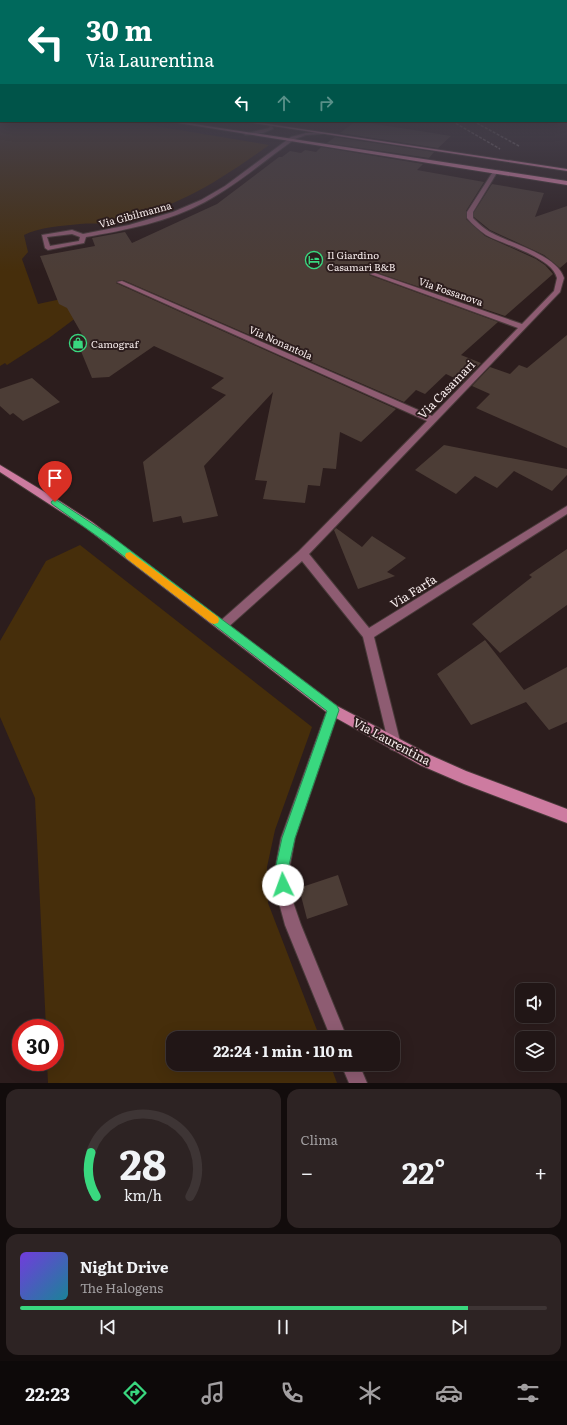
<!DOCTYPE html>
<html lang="it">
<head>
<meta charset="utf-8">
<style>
	:root { --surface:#211616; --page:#2d2323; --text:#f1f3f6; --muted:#a29fa1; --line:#3e3535; --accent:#39d87f }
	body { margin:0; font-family:Literata,serif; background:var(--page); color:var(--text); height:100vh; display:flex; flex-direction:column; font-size:15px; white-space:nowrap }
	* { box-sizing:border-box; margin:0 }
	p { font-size:13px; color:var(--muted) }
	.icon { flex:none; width:22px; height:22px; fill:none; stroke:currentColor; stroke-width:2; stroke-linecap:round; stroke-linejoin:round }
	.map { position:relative; height:1083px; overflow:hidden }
	.sheet { display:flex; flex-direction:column; gap:6px; padding:6px; background:#120c0c; flex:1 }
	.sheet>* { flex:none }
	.top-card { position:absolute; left:0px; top:0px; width:567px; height:122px; box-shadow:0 4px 16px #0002,0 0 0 1px var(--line); background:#00695c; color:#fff; overflow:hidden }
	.controls { position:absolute; left:515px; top:983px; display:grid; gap:8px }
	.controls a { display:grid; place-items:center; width:40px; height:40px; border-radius:8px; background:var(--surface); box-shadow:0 4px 16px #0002,0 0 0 1px var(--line); font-size:20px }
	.speed { position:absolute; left:12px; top:1019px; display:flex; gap:8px; font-size:20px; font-weight:700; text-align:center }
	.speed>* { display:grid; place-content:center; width:52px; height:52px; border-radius:50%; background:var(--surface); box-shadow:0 4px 16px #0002,0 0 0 1px var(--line); line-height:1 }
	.speed .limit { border:6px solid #d22; background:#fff; color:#111 }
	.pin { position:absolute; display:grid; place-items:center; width:34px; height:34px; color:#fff; margin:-41px -17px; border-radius:50% 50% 50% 0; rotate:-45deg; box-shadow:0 0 4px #0007 }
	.pin .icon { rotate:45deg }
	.me { position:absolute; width:44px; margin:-22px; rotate:357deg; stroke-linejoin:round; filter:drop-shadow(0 0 3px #0008) }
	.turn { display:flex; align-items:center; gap:14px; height:84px; padding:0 20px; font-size:18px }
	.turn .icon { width:52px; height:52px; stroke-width:2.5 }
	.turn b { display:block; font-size:28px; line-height:34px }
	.lanes { display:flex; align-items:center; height:38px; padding:0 20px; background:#0003; justify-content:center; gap:20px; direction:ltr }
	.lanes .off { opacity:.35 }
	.big { font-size:30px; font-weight:700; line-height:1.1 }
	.sheet .tile { flex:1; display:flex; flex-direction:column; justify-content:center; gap:6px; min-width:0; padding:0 14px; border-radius:12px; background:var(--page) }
	.sheet .dial { align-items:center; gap:0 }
	.dial svg { height:104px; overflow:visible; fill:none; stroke:var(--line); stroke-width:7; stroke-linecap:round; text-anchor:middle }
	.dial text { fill:var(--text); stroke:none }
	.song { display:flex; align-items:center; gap:12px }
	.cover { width:48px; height:48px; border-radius:6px; background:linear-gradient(135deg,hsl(260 70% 55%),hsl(190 70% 35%)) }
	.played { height:4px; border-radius:2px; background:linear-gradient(90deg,var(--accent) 85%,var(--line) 85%) }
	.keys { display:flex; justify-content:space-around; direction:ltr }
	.heat { display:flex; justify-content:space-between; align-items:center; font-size:22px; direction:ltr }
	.sheet .tiles { flex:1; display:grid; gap:6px; grid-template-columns:1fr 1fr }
	.tile:last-child { grid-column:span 2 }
	.trip { position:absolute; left:166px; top:1031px; width:234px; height:40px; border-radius:12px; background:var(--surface); box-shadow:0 4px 16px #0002,0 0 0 1px var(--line); font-weight:700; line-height:40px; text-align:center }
	.dock { display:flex; height:64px; justify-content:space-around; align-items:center; background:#0d0909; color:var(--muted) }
	.dock .icon { width:28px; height:28px }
	.dock .current { color:var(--accent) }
	.dock b { font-size:18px; color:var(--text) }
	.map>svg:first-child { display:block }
	.green { fill:#462e0b }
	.building { fill:#4c3d36 }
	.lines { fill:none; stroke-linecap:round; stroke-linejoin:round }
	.street-casing { stroke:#493a3a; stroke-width:2 }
	.secondary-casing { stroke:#493a3a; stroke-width:2 }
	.primary-casing { stroke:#493a3a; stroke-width:2 }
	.street { fill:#8e5c72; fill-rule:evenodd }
	.secondary { fill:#cd7ba0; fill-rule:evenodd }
	.primary { fill:#fd94c3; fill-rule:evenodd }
	.rail { stroke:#958888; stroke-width:1.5; stroke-dasharray:3 1.5; stroke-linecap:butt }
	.route { fill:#39d87f; stroke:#258c53 }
	.slow { fill:#f59e0b }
	.labels { text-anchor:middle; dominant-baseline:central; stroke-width:4; stroke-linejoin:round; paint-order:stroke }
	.far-street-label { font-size:10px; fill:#f8eded; stroke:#2c1d1d }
	.far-poi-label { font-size:10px; fill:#f8eded; stroke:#2c1d1d; text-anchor:start }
	.street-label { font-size:12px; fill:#f8eded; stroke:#2c1d1d }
</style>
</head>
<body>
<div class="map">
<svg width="567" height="1083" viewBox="0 0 567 1083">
	<rect width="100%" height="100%" fill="#2c1d1d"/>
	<path class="green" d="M0 120 1 121H125L269 145C218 182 171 212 107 223 98 224 89 223 80 224 61 226 40 227 24 235L28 252 22 259 38 304 117 287 49 338 7 365 5 363 0 366Z
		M80 545 312 727 275 830 267 867 268 903 320 1038H173V1064H330L337 1083H48L47 1062H55V1028H46L35 798 0 717V641L46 561Z"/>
	<path class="building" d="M356 121 420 131 451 136 438 148 340 133Z
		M335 137 434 152 429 158 327 143Z
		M321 147 423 164 417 170 484 182 466 211V219L485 236 536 259 545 265 553 274 505 316 375 272 369 273V275L498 322 461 355 481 363 463 382 446 374 425 394 416 390 404 402 123 280 117 281 116 283 396 409 361 442 340 432 336 469 323 468 320 486 308 485 305 503 263 499 267 481 255 480 273 392 204 466 218 516 183 523 181 516 153 522 143 462 226 395 211 388 224 378 154 346 109 377 92 378 76 339 83 336 67 308 59 304 40 256 95 246 92 238 125 232 132 243 217 204 279 157H282L290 151 301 153 305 150 316 152Z
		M492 184 544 193 535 217 567 206V262L560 268 544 255 490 230 474 217V212Z
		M567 335V448L476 408 490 394 472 386 490 367 510 374 519 365 527 368Z
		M32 378 60 402 23 421 13 413 10 415 0 406V389Z
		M444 445 567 469V475L552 491 514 471 497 488 475 476 456 494 415 470Z
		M336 528 362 547 372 536 406 558 387 572 395 576 358 589 334 530Z
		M567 549V605L500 653 472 624 532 577 529 575Z
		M485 640 524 690 567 667V722L549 730 526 702 471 725 437 674Z
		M338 875 348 905 307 919 299 888Z"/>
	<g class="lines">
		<g class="street-casing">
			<path id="street" d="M270 125H272L273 129 263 133 246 135 244 134 269 128Z
				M321 132 323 134 306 135 295 139C265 160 237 185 205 202 168 222 126 230 86 237L84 243 48 250 45 248 42 235 72 230 83 234 129 225 173 212 201 200 225 186 291 137 306 133ZM72 234 80 237 79 241 50 246 47 237Z
				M494 170 498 171 473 212V218C479 224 484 229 492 233 512 244 557 255 564 278L560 292 309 554 369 628 567 506V514L374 637 401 745 400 749 395 751 390 749 389 745 363 637 302 561 226 629 222 631 218 629 216 626 218 623 299 551 427 421 117 282 122 281 432 416 518 328 370 274 375 273 522 324 554 291 557 278C552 257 504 245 486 235 479 230 473 225 467 218V212Z
				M333 704 337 706 339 710 295 838 289 870 292 899 301 925 347 1038H331L285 925 278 899 275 870 281 838 327 710 329 706Z
				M341 1064H359L367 1083H349Z"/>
		</g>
		<g class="secondary-casing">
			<path id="secondary" d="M0 465 58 500 92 522 337 706 430 755 466 771 567 809V823L464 784 420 765 329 714 86 528 0 472Z"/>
		</g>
		<g class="primary-casing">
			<path id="primary" d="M165 121H175L567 181V185Z
				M239 121H249L567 169V171Z"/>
		</g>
		<use href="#street" class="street"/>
		<use href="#secondary" class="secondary"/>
		<use href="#primary" class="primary"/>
		<path class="rail" d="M452 121 500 149
			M473 121 519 146"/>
	</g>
	<linearGradient id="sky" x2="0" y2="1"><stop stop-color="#181010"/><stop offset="0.44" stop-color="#45404c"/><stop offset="1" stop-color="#45404c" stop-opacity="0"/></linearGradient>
	<rect width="567" height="271" fill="url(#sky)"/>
	<path class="route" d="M55 499 111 536 337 706 339 710 295 838 288 870 290 885 288 890 283 892 278 890 275 870 282 838 327 711 104 541 52 504 51 502Z"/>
	<path class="slow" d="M130 552 218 617 219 620 218 623 214 624 211 623 126 558 125 556 126 553Z"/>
	<defs>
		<g id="hotel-ring" transform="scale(0.9)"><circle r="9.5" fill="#2c1d1d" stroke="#39d87f" stroke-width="1.5"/><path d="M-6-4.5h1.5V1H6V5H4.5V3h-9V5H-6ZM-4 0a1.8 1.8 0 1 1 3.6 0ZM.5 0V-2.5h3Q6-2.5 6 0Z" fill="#39d87f"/></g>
		<g id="shop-ring" transform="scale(0.9)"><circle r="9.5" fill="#2c1d1d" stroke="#39d87f" stroke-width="1.5"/><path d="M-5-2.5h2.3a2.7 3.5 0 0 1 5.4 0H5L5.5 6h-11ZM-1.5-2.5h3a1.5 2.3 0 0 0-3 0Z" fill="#39d87f"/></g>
	</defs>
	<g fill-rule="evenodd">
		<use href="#hotel-ring" x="314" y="260"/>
		<use href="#shop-ring" x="78" y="343"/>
	</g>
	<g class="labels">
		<g class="far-street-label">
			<text transform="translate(135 214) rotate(-15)">Via Gibilmanna</text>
			<text transform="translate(451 291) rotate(19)">Via Fossanova</text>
			<text transform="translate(281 342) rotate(24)">Via Nonantola</text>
		</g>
		<g class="far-poi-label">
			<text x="327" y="254">Il Giardino<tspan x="327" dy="12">Casamari B&amp;B</tspan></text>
			<text x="91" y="343">Camograf</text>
		</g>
		<g class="street-label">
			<text transform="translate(446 389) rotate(-46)">Via Casamari</text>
			<text transform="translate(413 591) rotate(-32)">Via Farfa</text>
			<text transform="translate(392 741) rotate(28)">Via Laurentina</text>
		</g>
	</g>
</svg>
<div class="controls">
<a><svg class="icon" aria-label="sound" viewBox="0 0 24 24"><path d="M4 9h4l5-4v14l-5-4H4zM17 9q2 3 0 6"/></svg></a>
<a><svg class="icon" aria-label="layers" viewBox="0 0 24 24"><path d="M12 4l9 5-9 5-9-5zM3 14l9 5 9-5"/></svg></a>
</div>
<div class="speed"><div class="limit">30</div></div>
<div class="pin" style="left:55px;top:502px;background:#d93025"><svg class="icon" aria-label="arrive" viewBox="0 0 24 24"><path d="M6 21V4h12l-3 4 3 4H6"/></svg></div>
<svg class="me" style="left:283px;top:885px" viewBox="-20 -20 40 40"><circle r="19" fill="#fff"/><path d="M0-13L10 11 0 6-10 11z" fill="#39d87f"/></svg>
<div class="trip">22:24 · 1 min · 110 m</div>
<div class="top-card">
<div class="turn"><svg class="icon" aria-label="left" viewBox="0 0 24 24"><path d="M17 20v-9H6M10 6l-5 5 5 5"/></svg><div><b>30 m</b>Via Laurentina</div></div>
<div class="lanes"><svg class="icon" aria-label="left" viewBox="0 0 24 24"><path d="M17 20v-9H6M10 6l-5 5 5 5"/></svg><svg class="icon off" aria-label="ahead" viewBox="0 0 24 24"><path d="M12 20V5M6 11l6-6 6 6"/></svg><svg class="icon off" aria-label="right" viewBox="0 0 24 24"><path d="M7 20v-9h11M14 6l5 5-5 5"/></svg></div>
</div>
</div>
<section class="sheet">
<div class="tiles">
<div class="tile dial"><svg viewBox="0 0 100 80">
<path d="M14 69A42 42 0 1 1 86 69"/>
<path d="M14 69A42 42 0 0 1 10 35" stroke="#39d87f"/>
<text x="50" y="56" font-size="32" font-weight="700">28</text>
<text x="50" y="72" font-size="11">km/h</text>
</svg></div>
<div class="tile"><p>Clima</p>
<div class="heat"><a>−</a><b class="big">22°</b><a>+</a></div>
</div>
<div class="tile">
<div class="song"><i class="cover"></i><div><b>Night Drive</b><p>The Halogens</p></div></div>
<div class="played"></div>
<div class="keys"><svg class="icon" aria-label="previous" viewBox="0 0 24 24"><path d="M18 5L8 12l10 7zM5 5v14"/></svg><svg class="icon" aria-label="pause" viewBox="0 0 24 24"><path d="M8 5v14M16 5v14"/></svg><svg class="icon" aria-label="next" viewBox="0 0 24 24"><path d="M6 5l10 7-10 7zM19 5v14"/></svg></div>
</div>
</div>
</section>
<nav class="dock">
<b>22:23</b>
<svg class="icon current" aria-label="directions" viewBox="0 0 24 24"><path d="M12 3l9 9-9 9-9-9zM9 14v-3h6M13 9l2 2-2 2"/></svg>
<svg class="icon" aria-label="music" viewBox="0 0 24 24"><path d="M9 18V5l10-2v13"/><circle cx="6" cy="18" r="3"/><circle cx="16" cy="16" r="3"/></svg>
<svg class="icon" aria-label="phone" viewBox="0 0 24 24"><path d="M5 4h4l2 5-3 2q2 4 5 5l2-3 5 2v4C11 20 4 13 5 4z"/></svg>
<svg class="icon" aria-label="climate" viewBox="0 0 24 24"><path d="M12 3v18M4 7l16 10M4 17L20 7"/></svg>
<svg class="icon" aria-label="car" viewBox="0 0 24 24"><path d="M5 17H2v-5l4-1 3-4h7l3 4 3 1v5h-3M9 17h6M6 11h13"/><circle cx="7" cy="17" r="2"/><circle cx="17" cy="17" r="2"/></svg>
<svg class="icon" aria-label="filters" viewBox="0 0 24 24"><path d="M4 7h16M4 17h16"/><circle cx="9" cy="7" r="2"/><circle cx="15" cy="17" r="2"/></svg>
</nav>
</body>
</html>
